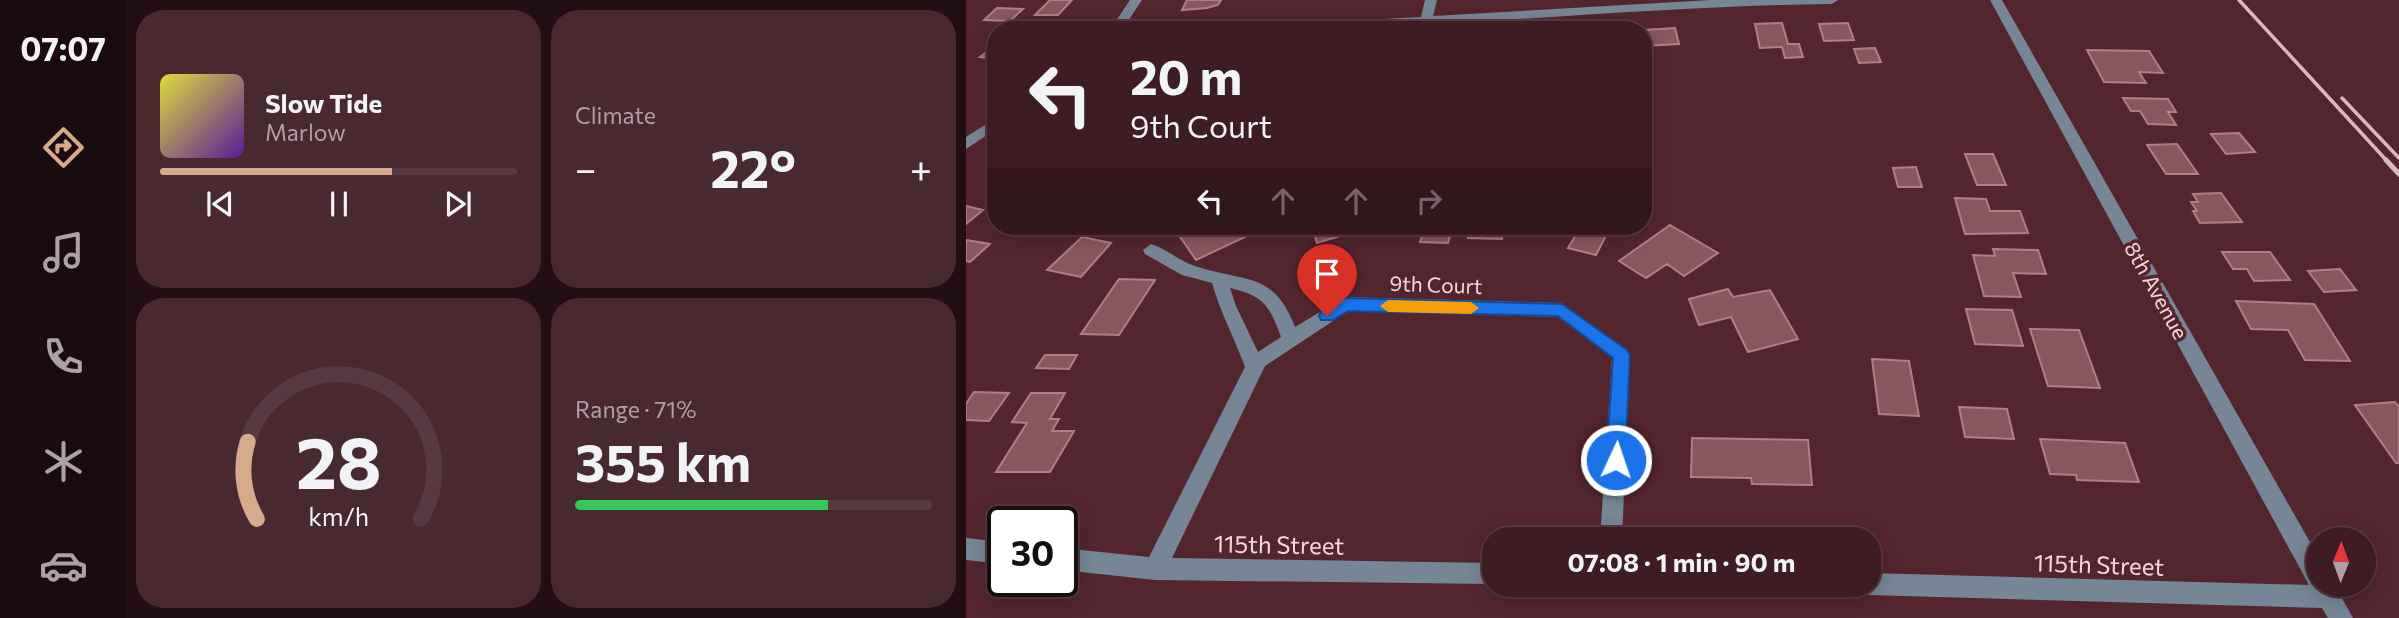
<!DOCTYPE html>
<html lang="en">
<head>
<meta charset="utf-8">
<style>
	:root { --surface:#3e1c23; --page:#492930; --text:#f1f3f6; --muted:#ada1a6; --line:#573a41; --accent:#d6ab8b }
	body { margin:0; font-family:Commissioner,sans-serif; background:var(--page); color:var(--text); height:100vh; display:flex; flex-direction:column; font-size:26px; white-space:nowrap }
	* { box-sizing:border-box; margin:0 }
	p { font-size:23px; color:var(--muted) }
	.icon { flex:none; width:38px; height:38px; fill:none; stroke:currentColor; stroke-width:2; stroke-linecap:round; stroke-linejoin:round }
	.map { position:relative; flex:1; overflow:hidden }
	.details { display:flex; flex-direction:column; gap:10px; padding:10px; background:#220f13; width:840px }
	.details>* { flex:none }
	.banner { position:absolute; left:21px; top:21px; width:665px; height:214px; border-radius:28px; box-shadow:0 4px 18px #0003,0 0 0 2px var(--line); background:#3e1c23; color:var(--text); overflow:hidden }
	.needle { width:46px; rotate:1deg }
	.tools { position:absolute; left:1340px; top:527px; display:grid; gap:14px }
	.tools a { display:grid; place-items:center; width:70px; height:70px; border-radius:50%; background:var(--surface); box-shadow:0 4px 18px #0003,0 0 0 2px var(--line); font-size:35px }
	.speed { position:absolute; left:21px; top:506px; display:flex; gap:14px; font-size:35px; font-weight:700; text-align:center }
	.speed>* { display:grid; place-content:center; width:91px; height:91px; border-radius:50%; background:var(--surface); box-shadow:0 4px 18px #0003,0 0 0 2px var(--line); line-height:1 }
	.speed .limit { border:4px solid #111; border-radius:10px; background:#fff; color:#111 }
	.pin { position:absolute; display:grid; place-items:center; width:60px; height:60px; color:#fff; margin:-72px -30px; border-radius:50% 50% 50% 0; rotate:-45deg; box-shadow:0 0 7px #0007 }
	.pin .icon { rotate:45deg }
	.me { position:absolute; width:77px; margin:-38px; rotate:3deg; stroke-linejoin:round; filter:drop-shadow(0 0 5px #0008) }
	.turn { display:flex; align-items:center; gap:24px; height:147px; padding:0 28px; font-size:32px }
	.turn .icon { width:91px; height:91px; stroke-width:2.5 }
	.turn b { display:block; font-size:49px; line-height:60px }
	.lanes { display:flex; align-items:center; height:66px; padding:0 28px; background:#0003; justify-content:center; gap:35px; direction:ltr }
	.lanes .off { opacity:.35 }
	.big { font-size:52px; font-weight:700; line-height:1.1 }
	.details .widget { flex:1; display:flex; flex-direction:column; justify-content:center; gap:10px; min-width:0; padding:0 24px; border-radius:28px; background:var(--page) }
	.details .dial { align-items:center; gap:0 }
	.dial svg { height:182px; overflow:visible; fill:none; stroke:var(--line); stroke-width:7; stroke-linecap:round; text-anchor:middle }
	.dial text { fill:var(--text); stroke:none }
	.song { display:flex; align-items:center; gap:21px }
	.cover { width:84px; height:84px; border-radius:10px; background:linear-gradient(135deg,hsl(60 70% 55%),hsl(270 70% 35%)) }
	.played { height:7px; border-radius:4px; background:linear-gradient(90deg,var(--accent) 65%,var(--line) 65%) }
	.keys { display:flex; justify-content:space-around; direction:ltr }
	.heat { display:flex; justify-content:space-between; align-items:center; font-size:38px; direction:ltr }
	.charge { height:10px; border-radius:5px; background:linear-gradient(90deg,#34c759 71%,var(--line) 0) }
	.details .tiles { flex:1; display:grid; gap:10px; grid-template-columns:repeat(2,1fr) }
	.trip { position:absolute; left:516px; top:527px; width:399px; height:70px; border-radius:28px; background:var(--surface); box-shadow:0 4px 18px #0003,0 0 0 2px var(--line); font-weight:700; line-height:70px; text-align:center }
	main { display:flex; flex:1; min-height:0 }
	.menu { display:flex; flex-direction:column; width:126px; justify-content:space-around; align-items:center; background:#190b0e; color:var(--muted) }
	.menu .icon { width:49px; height:49px }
	.menu .selected { color:var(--accent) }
	.menu b { font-size:32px; color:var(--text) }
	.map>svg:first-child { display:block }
	.building { fill:#88565e; stroke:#b37d86; stroke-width:2 }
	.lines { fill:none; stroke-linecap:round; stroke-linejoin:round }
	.minor { fill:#768696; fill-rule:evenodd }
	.rail-far1 { stroke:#d9b8bd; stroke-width:3.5 }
	.rail { stroke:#d9b8bd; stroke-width:5 }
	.route { fill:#1a73e8; stroke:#114b97; stroke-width:2 }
	.slow { fill:#f59e0b }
	.labels { text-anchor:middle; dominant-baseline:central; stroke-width:7; stroke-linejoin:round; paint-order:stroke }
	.street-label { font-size:21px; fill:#f6d8dc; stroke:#53262f }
	.near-street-label { font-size:24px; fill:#f6d8dc; stroke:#53262f }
</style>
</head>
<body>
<main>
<nav class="menu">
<b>07:07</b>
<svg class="icon selected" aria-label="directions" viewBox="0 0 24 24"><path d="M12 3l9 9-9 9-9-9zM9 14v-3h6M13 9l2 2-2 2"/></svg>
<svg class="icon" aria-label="music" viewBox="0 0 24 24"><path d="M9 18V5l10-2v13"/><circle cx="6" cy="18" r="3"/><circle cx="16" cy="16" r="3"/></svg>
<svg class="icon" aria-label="phone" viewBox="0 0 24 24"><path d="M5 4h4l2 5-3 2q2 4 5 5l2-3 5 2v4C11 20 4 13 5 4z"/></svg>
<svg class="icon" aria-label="climate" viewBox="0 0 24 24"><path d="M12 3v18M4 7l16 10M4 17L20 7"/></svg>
<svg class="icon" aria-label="car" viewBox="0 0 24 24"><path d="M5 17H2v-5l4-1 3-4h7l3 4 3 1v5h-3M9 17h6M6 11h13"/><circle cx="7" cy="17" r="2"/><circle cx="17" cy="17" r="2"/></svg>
</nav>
<section class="details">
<div class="tiles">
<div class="widget">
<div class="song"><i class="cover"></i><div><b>Slow Tide</b><p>Marlow</p></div></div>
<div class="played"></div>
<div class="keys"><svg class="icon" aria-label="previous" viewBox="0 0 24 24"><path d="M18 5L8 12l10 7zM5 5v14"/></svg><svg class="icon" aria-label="pause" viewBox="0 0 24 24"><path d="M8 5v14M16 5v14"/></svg><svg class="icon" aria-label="next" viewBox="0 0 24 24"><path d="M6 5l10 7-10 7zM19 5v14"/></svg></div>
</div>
<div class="widget"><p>Climate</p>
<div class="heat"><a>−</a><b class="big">22°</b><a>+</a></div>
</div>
<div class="widget dial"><svg viewBox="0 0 100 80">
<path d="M14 69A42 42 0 1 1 86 69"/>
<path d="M14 69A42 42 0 0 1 10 35" stroke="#d6ab8b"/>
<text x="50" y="56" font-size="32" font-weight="700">28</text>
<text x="50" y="72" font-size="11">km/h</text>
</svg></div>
<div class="widget"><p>Range · 71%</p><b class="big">355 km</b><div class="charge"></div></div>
</div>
</section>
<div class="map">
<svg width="1433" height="618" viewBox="0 0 1433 618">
	<rect width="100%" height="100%" fill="#53262f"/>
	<path class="building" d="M84 0H106L92 15H69Z
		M221 0H255L252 5 241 8 216 10Z
		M31 8 57 9 44 21 18 20Z
		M816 23 822 44H833L837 57 819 58 816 47 794 48 789 24Z
		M882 23 888 40 858 41 853 24Z
		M709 28 713 44 677 46V30Z
		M30 45V59L14 57Z
		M909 48 915 62 893 63 888 49Z
		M1121 50 1183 51 1197 73 1173 72 1180 83 1138 82Z
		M1157 98 1202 99 1210 112H1202L1210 125 1182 124 1174 111H1165Z
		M1273 133 1289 152 1260 154 1245 134Z
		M1211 144 1232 174H1200L1181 145Z
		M999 154H1027L1040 185H1011Z
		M950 167 956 187H932L927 168Z
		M1255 193 1276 222 1234 223 1227 211H1231L1225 202H1232L1227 194Z
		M989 198 1020 199 1024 211H1054L1062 233 999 234Z
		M0 206 17 210 0 224Z
		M704 225 752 253 718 276 701 264 680 278 653 261Z
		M223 226H302L230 260 210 231Z
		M346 226H407L351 243Z
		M460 226H487L482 243 454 242Z
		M506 226H560L558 232H537L536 239 502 238Z
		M588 226H645L630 255 602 248 610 235 586 228Z
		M116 237 145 243 115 277 81 270Z
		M0 240 24 244 4 262 0 261Z
		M1027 249 1072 250 1080 274 1047 273 1055 297 1018 296 1007 255 1029 256Z
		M1256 252H1304L1324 280 1288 281 1281 269H1267Z
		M1374 269 1390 290 1358 292 1342 271Z
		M153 279 189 280 153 335 115 334Z
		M762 289 767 297 804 290 832 339 782 352 765 317 733 325 723 299Z
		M1270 301 1348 304 1384 361 1339 360 1322 330 1285 329Z
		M1000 309 1046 310 1057 346 1009 344Z
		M1064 329 1113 330 1134 388 1082 386Z
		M79 355H111L103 369 70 368Z
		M906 359 943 361 953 416 913 414Z
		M8 392 43 393 23 421 0 420V404Z
		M65 393H99L84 419H93L86 431H108L84 472H30L61 423 46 422Z
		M1429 402 1433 407V463H1430L1389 405Z
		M993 407 1041 409 1048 439 999 437Z
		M726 438 842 440 846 485 786 484 785 478 725 477Z
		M1074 439 1159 443 1173 482 1111 480 1110 475 1084 474Z"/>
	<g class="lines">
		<path class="minor" d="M164 0H176L156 30H144Z
			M459 0H471L467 16 745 0H872L866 4C670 6 476 30 280 30L286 26 455 17Z
			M1024 0H1036L1353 558V584H1368L1387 618H1362L1356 608 903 595 895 592 892 584H903V573L1343 585Z
			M30 118V129L0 149V137Z
			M185 244C201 249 213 261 229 266 279 283 307 270 329 327L379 297 596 303 661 350 664 355 656 539H634L646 358 592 317 382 311 299 366 206 558 528 563 529 584 189 580 96 570V548L183 557 279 367C269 339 254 312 246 283L216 275 179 254 177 250ZM264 288C298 296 303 305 315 337L292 352 270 306Z
			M0 538 37 542V564L0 560Z"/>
		<path class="rail-far1" d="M1273 0 1422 162
			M1376 98 1433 158"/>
		<path class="rail" d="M1420 160 1433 174"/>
	</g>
	<path class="route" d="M379 298 596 304 661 350 664 355 659 460 656 466 650 468 643 466 640 460 647 358 592 316 382 311 367 320H355L353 316 355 312Z"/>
	<path class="slow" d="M422 300 505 302 513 308 505 314 422 312 414 306Z"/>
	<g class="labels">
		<g class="street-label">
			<text transform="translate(470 284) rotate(2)">9th Court</text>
			<text transform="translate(1191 290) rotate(61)">8th Avenue</text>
		</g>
		<g class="near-street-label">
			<text transform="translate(313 544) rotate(1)">115th Street</text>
			<text transform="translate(1133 564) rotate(2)">115th Street</text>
		</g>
	</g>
</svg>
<div class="tools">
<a><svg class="needle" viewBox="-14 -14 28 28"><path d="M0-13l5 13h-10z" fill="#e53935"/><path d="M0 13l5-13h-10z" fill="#ada1a6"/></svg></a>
</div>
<div class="speed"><div class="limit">30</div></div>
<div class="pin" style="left:361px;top:316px;background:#d93025"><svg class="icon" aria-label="arrive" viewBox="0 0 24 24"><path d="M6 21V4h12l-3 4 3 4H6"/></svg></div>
<svg class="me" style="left:650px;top:460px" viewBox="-20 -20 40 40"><circle r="17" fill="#1a73e8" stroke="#fff" stroke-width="3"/><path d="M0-11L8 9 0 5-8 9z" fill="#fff"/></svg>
<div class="trip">07:08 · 1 min · 90 m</div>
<div class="banner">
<div class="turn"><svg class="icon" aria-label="left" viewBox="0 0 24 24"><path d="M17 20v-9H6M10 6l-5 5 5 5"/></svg><div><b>20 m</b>9th Court</div></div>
<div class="lanes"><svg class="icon" aria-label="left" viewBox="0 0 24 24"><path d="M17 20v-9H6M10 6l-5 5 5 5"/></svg><svg class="icon off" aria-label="ahead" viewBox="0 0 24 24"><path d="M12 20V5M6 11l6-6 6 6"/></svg><svg class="icon off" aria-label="ahead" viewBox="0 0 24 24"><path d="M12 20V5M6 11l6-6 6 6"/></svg><svg class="icon off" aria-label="right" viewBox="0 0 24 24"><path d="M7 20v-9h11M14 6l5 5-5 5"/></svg></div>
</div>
</div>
</main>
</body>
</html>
